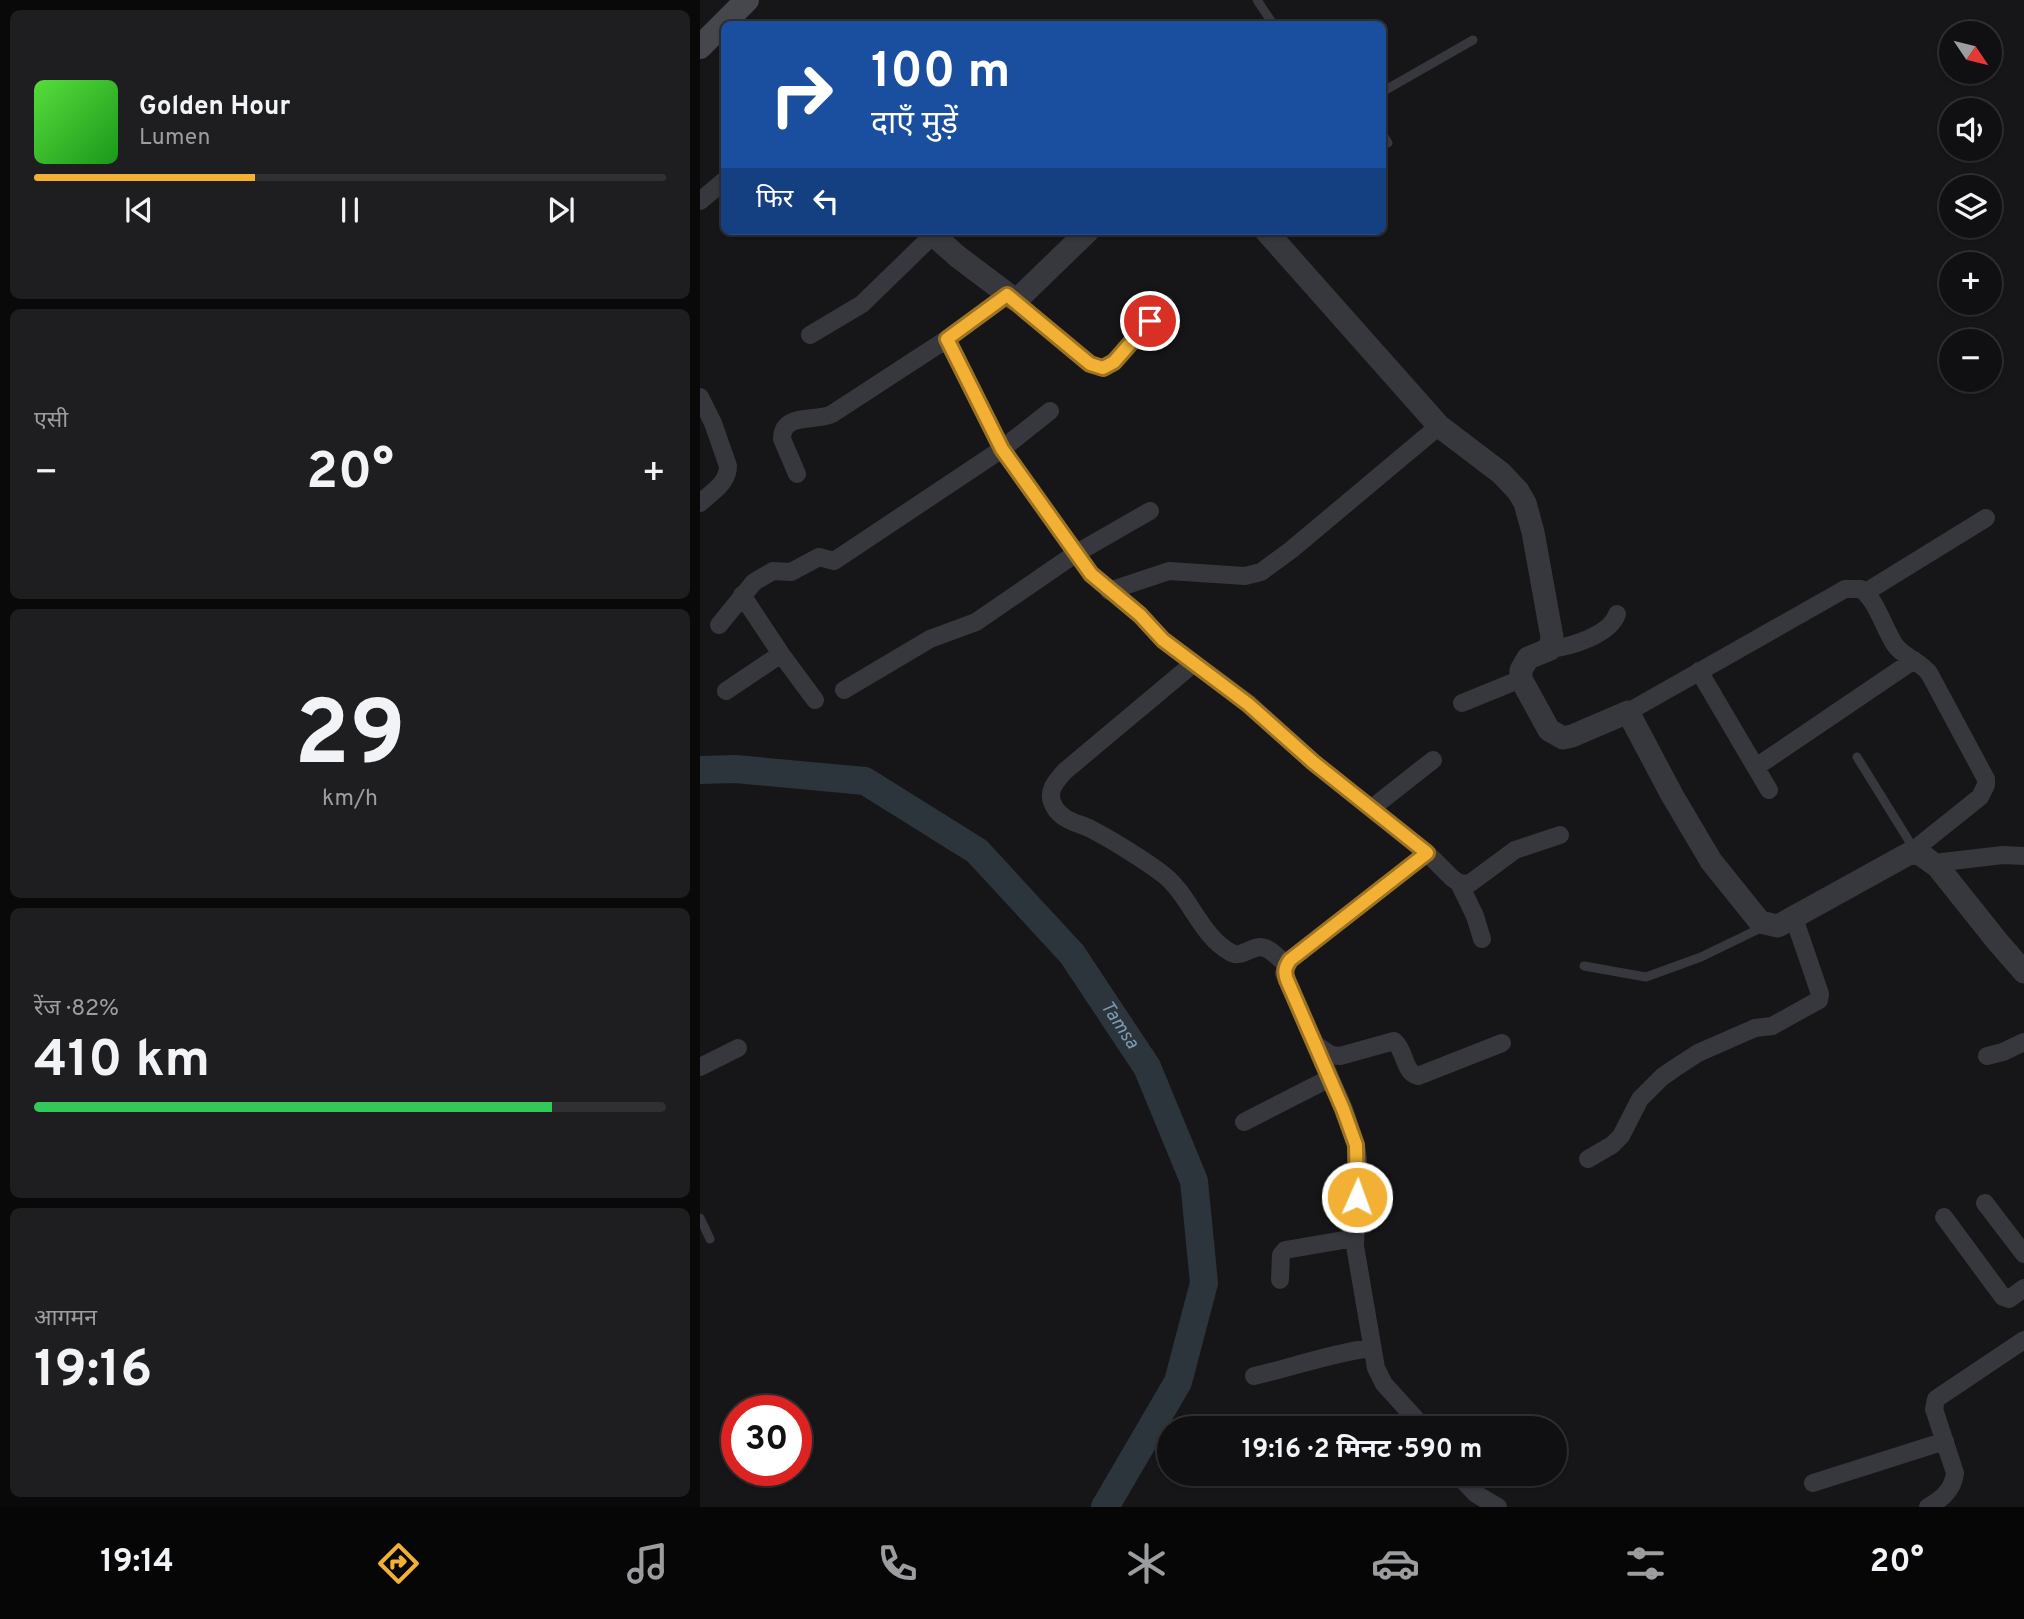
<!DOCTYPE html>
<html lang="hi">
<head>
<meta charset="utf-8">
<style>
	:root { --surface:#101012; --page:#1e1e20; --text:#f1f3f6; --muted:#9c9d9f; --line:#303032; --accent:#f2b134 }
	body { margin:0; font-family:Overpass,"Noto Sans Devanagari",sans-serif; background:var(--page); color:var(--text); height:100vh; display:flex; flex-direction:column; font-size:26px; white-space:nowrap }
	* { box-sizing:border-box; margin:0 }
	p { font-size:23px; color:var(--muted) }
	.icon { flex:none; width:38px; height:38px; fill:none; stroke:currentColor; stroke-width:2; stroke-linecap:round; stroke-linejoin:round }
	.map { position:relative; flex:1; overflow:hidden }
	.details { display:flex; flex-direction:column; gap:10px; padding:10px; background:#09090a; width:700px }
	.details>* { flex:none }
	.banner { position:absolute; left:21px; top:21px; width:665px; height:214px; border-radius:10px; box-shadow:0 2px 5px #0004,0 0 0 2px var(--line); background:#1a4fa0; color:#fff; overflow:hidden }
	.needle { width:46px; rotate:125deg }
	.tools { position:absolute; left:1239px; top:21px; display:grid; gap:14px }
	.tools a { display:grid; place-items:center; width:63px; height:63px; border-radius:50%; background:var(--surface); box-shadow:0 2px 5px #0004,0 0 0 2px var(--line); font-size:35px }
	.speed { position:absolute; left:21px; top:1395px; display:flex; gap:14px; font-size:35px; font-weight:700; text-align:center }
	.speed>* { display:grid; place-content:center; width:91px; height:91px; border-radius:50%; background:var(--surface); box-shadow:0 2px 5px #0004,0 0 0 2px var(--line); line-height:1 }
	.speed .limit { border:10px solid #d22; background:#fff; color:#111 }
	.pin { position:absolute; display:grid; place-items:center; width:60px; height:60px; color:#fff; margin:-30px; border:4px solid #fff; border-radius:50%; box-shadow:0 2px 7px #0007 }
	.me { position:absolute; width:77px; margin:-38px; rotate:2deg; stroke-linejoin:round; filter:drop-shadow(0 0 5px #0008) }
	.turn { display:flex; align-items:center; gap:24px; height:147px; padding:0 35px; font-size:32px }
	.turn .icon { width:91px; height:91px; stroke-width:2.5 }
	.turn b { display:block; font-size:49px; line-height:60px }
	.then { display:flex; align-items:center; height:66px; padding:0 35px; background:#0003; gap:14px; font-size:26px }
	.big { font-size:52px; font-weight:700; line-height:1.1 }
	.details .widget { flex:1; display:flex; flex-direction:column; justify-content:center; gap:10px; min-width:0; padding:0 24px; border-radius:10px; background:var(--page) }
	.details .dial { align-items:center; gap:0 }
	.dial b { font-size:91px; line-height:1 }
	.song { display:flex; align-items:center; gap:21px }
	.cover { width:84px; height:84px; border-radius:10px; background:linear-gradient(135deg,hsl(110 70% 55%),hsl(120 70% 35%)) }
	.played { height:7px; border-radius:4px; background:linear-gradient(90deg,var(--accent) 35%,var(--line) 35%) }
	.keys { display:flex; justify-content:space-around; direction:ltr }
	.heat { display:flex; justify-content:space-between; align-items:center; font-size:38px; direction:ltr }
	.charge { height:10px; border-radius:5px; background:linear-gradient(90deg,#34c759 82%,var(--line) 0) }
	.trip { position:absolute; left:457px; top:1416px; width:410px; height:70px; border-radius:35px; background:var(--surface); box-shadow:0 2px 5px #0004,0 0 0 2px var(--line); font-weight:700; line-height:70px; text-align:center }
	.dock { display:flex; height:112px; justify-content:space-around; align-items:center; background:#060607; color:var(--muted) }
	.dock .icon { width:49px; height:49px }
	.dock .on { color:var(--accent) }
	.dock b { font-size:32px; color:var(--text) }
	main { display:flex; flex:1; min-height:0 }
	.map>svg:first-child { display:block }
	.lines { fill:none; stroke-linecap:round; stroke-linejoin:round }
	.river { stroke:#2c353c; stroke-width:28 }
	.service { stroke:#37383d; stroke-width:9 }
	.minor { stroke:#37383d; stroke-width:18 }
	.tertiary { stroke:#37383d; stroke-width:23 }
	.secondary { stroke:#45474d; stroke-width:24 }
	.route-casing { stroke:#9d7322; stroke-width:18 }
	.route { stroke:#f2b134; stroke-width:12 }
	.labels { text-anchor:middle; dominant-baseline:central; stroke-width:7; stroke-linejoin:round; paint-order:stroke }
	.water-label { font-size:19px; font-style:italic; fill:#7f9bb3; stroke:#111113 }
</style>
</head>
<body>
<main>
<section class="details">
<div class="widget">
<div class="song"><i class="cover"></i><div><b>Golden Hour</b><p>Lumen</p></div></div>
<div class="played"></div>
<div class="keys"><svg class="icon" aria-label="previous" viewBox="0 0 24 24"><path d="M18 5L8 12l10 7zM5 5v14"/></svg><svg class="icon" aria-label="pause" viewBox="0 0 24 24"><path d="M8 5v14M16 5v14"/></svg><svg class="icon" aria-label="next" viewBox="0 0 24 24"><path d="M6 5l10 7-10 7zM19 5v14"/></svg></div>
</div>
<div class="widget"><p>एसी</p>
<div class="heat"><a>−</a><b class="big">20°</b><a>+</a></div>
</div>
<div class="widget dial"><b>29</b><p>km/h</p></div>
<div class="widget"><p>रेंज · 82%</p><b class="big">410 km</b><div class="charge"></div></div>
<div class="widget"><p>आगमन</p><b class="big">19:16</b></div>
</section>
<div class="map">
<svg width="1324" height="1507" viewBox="0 0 1324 1507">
	<rect width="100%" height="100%" fill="#161618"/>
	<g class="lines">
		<path class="river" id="s1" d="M0 770 35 769 165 781 277 851 372 954 447 1067 494 1181 504 1283 478 1382 405 1507"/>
		<path class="service" d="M557 0 573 24
			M682 92 773 40
			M682 133 688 143
			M315 300 390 364 403 368 414 362 468 301
			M1157 757 1214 849
			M884 966 946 977 1001 957 1065 926
			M0 1218 10 1239"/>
		<path class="minor" d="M0 201 24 181
			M110 335 162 304 233 235
			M247 339 302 449 391 574 440 615 463 640 548 703 613 762 727 853 752 878 759 883 769 884 815 850 860 835
			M0 397 13 423 28 466C28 483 12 492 0 503
			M97 474 82 439C82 412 116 422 132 414L247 339 307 295
			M409 591 469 571 545 576 561 572 591 550 739 426
			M1166 592 1286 518
			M42 595 81 654 115 700
			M19 625 54 582 73 571 91 572 119 557 134 561 302 449 350 411
			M850 649C870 647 910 635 917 614
			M494 663 365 771C355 782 345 793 355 808 363 821 379 823 391 829 412 840 446 861 464 875 490 896 500 935 530 952 542 960 553 943 565 948 573 951 580 959 586 965
			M999 671 1069 790
			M144 690 230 639 276 622 375 554 450 511
			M26 691 81 654
			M762 703 821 679
			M928 712 1145 589H1161C1178 602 1183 627 1195 645 1203 657 1220 661 1229 673L1286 779V785L1280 797 1210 853
			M1056 767 1214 660
			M672 808 733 760
			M1234 863 1303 855 1324 856
			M759 883 775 916 782 939
			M616 1045 631 1055 640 1056 694 1041C706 1051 703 1072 718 1076L802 1043
			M1287 1056 1303 1052 1324 1042
			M0 1067 38 1048
			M544 1122 630 1078
			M888 1159 912 1145 921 1136 940 1099 962 1077 975 1068 998 1053 1055 1028 1072 1026 1119 1000 1120 994 1094 918
			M1285 1203 1324 1254
			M1244 1217 1303 1297 1309 1299 1324 1288
			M580 1280 581 1255 585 1250 655 1238
			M554 1376C593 1367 632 1353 671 1348
			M724 1428 684 1384 676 1368 655 1246 658 1159 656 1145 644 1109 584 973 590 960 727 853
			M757 1474 776 1494 798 1507
			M1113 1483 1245 1441
			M1228 1507C1242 1499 1253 1490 1255 1473L1234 1409 1236 1399 1324 1340"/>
		<path class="tertiary" d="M229 231 257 256 314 299 321 296 388 231
			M566 231 739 426 801 473 818 491 825 503 833 532 852 637 850 649 828 658 821 670V679L849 730 863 738 872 736 928 712 972 795 1011 861 1060 922 1078 926 1210 853 1220 854 1238 867 1297 941 1324 972"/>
		<path class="secondary" d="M0 47 47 0"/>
	</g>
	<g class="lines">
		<g class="route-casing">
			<path id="route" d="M450 321 414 362 403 368 390 364 307 295 247 339 302 449 391 574 440 615 463 640 548 704 613 762 727 853 590 960C585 967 584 972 587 980L643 1109 656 1145 657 1197"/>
		</g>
		<use href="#route" class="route"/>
	</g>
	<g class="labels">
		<g class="water-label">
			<text stroke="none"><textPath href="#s1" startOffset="523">Tamsa</textPath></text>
		</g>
	</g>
</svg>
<div class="tools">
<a><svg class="needle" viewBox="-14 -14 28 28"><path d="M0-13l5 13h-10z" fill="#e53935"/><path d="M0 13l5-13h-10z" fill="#9c9d9f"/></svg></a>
<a><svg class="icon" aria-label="sound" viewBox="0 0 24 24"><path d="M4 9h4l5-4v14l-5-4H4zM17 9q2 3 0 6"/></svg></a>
<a><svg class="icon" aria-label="layers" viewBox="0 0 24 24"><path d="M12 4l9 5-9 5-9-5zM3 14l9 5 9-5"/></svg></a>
<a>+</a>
<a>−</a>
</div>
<div class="speed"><div class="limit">30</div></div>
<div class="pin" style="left:450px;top:321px;background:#d93025"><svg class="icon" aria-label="arrive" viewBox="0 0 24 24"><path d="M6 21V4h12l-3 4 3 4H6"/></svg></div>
<svg class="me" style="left:657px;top:1197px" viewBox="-20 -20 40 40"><circle r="17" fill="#f2b134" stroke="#fff" stroke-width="3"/><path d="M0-11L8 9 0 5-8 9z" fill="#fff"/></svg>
<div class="trip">19:16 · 2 मिनट · 590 m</div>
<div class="banner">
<div class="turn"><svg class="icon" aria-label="right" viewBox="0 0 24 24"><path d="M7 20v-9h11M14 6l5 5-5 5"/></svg><div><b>100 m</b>दाएँ मुड़ें</div></div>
<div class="then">फिर<svg class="icon" aria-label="left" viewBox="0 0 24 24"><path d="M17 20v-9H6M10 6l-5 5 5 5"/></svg></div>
</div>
</div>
</main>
<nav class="dock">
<b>19:14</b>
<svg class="icon on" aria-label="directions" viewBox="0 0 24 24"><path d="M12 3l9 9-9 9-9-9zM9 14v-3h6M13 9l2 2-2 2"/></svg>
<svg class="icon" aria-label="music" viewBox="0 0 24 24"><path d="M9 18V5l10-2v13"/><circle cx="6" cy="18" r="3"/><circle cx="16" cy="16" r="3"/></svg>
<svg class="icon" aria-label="phone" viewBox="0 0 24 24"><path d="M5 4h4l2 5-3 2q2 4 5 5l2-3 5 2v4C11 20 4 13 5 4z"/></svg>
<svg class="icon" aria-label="climate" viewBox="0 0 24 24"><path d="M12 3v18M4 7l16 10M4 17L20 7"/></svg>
<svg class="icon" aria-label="car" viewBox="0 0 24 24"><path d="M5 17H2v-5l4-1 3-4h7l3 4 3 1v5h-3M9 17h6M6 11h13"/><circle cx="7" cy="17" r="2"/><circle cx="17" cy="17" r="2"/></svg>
<svg class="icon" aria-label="filters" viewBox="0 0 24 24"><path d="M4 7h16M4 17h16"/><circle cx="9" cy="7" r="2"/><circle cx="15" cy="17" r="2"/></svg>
<b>20°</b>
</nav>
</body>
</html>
